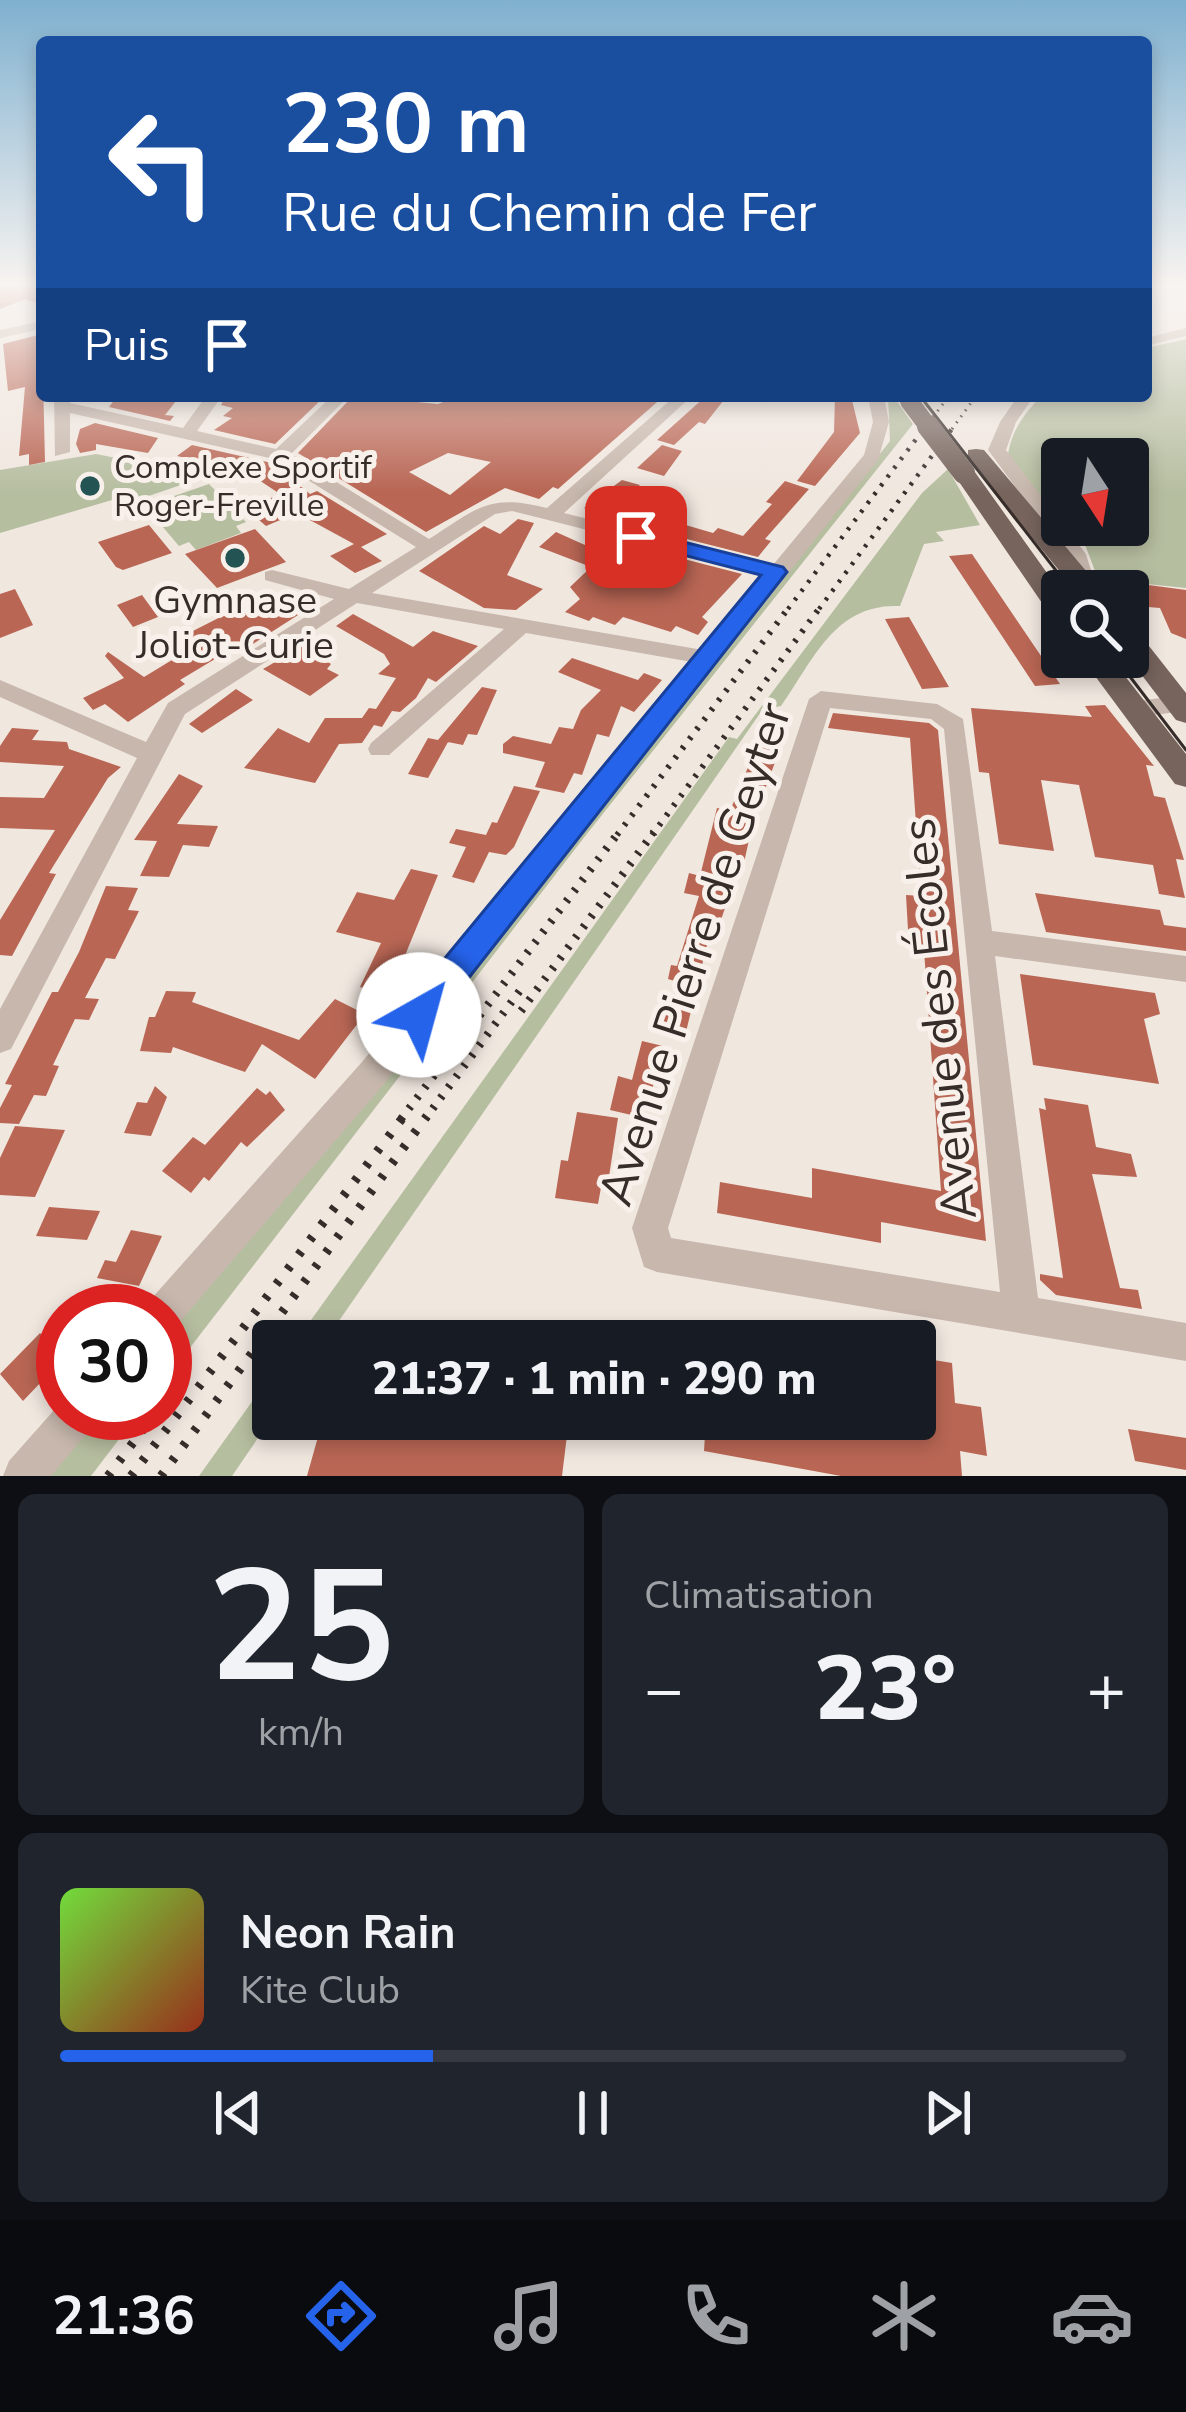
<!DOCTYPE html>
<html lang="fr">
<head>
<meta charset="utf-8">
<style>
	:root { --surface:#171b24; --page:#20242c; --text:#f1f3f6; --muted:#9ea1a6; --line:#363941; --accent:#2563eb }
	body { margin:0; font-family:"Nunito Sans",sans-serif; background:var(--page); color:var(--text); height:100vh; display:flex; flex-direction:column; font-size:45px; white-space:nowrap }
	* { box-sizing:border-box; margin:0 }
	p { font-size:39px; color:var(--muted) }
	.icon { flex:none; width:66px; height:66px; fill:none; stroke:currentColor; stroke-width:2; stroke-linecap:round; stroke-linejoin:round }
	.map { position:relative; height:1476px; overflow:hidden }
	.sheet { display:flex; flex-direction:column; gap:18px; padding:18px; background:#0d0f14; flex:1 }
	.sheet>* { flex:none }
	.banner { position:absolute; left:36px; top:36px; width:1116px; height:366px; border-radius:12px; box-shadow:0 6px 18px #0003; background:#1a4fa0; color:#fff; overflow:hidden }
	.needle { width:78px; rotate:168deg }
	.buttons { position:absolute; left:1041px; top:438px; display:grid; gap:24px }
	.buttons a { display:grid; place-items:center; width:108px; height:108px; border-radius:12px; background:var(--surface); box-shadow:0 6px 18px #0003; font-size:60px }
	.speed { position:absolute; left:36px; top:1284px; display:flex; gap:24px; font-size:60px; font-weight:700; text-align:center }
	.speed>* { display:grid; place-content:center; width:156px; height:156px; border-radius:50%; background:var(--surface); box-shadow:0 6px 18px #0003; line-height:1 }
	.speed .limit { border:18px solid #d22; background:#fff; color:#111 }
	.pin { position:absolute; display:grid; place-items:center; width:102px; height:102px; color:#fff; margin:-51px; border-radius:24px; box-shadow:0 6px 18px #0006 }
	.me { position:absolute; width:132px; margin:-66px; rotate:38deg; stroke-linejoin:round; filter:drop-shadow(0 0 9px #0008) }
	.turn { display:flex; align-items:center; gap:42px; height:252px; padding:0 48px; font-size:54px }
	.turn .icon { width:156px; height:156px; stroke-width:2.5 }
	.turn b { display:block; font-size:84px; line-height:102px }
	.then { display:flex; align-items:center; height:114px; padding:0 48px; background:#0003; gap:24px; font-size:45px }
	.big { font-size:90px; font-weight:800; line-height:1.1 }
	.sheet .widget { flex:1; display:flex; flex-direction:column; justify-content:center; gap:18px; min-width:0; padding:0 42px; border-radius:18px; background:var(--page) }
	.sheet .dial { align-items:center; gap:0 }
	.dial b { font-size:156px; line-height:1 }
	.song { display:flex; align-items:center; gap:36px }
	.cover { width:144px; height:144px; border-radius:18px; background:linear-gradient(135deg,hsl(100 70% 55%),hsl(10 70% 35%)) }
	.played { height:12px; border-radius:6px; background:linear-gradient(90deg,var(--accent) 35%,var(--line) 35%) }
	.keys { display:flex; justify-content:space-around; direction:ltr }
	.heat { display:flex; justify-content:space-between; align-items:center; font-size:66px; direction:ltr }
	.sheet .tiles { flex:1; display:grid; gap:18px; grid-template-columns:1fr 1fr }
	.widget:last-child { grid-column:span 2 }
	.trip { position:absolute; left:252px; top:1320px; width:684px; height:120px; border-radius:12px; background:var(--surface); box-shadow:0 6px 18px #0003; font-weight:800; line-height:120px; text-align:center }
	.tabs { display:flex; height:192px; justify-content:space-around; align-items:center; background:#090b0e; color:var(--muted) }
	.tabs .icon { width:84px; height:84px }
	.tabs .on { color:var(--accent) }
	.tabs b { font-size:54px; color:var(--text) }
	.map>svg:first-child { display:block }
	.green { fill:#b6bea0; fill-rule:evenodd }
	.building { fill:#b96654; fill-rule:evenodd }
	.lines { fill:none; stroke-linecap:round; stroke-linejoin:round }
	.minor { fill:#c7b7ac; fill-rule:evenodd }
	.primary { fill:#76645d; fill-rule:evenodd }
	.tram { stroke:#362d2a; stroke-width:3 }
	.rail-far4 { stroke:#362d2a; stroke-width:3; stroke-dasharray:1.5 6; stroke-linecap:butt }
	.rail-far3 { stroke:#362d2a; stroke-width:4.5; stroke-dasharray:3 8; stroke-linecap:butt }
	.rail-far2 { stroke:#362d2a; stroke-width:6; stroke-dasharray:3 9; stroke-linecap:butt }
	.rail-far1 { stroke:#362d2a; stroke-width:8; stroke-dasharray:3 10; stroke-linecap:butt }
	.rail { stroke:#362d2a; stroke-width:9; stroke-dasharray:4.5 14; stroke-linecap:butt }
	.primary-bridge-far1 { stroke:#76645d; stroke-width:18 }
	.primary-bridge { stroke:#76645d; stroke-width:22 }
	.route { fill:#2563eb; stroke:#184099; stroke-width:3 }
	.poi-dot { fill:#245353; stroke:#f8f1eb; stroke-width:4.5 }
	.labels { text-anchor:middle; dominant-baseline:central; stroke-width:10; stroke-linejoin:round; paint-order:stroke }
	.far-poi-label { font-size:33px; fill:#362d2a; stroke:#f8f1eb; text-anchor:start }
	.poi-label { font-size:39px; fill:#362d2a; stroke:#f8f1eb }
	.near-street-label { font-size:48px; fill:#362d2a; stroke:#f8f1eb }
</style>
</head>
<body>
<div class="map">
<svg width="1186" height="1476" viewBox="0 0 1186 1476">
	<rect width="100%" height="100%" fill="#f0e7df"/>
	<path class="green" d="M1186 339V588L1098 579 1084 542 1073 541 1008 454C1012 430 1025 412 1042 396H1146V348ZM1062 459H1128V525H1062Z
		M888 396H893L913 424 586 835 165 1380V1336L485 953 890 441Z
		M96 454 207 476 137 500 129 495 0 533V470Z
		M948 469 980 525 936 532 944 541 924 544 900 606C835 603 814 659 781 706L763 709 325 1341H296L729 737 737 739 922 493Z
		M209 484 246 522 236 526 241 533 196 550 189 542 179 546 145 506Z
		M273 1372V1416L232 1476H199Z
		M101 1413H139L91 1476H48Z"/>
	<path class="building" d="M0 285H42V305L26 299 0 309Z
		M42 334 45 462 29 465V454L19 456 25 387 8 391 3 344Z
		M226 396H325L275 444 214 430 232 418 223 416 233 408 221 405Z
		M353 396 438 404 459 396H664L558 489 553 487 539 499 505 488 426 532 298 453ZM448 453 491 462 450 495 409 472Z
		M706 396H727L705 424 699 422 674 445 657 440Z
		M835 396H851L860 433 815 486 797 481 834 432Z
		M115 399 176 401 165 415 174 416 170 421 109 407Z
		M95 423 158 438 148 453 96 444V450L80 453 76 444 80 429Z
		M192 445 272 463 310 494 317 491 387 534 361 547 382 561 355 573 330 556 354 544 297 513 266 526 246 509 280 494 230 461 223 466 177 456Z
		M662 445 682 451 664 476 637 468Z
		M622 480 640 485 608 515 584 508Z
		M785 481 809 489 765 539 771 541 758 557 635 526 648 514 713 533 718 528 743 536 772 504 766 502Z
		M518 519 534 523 507 575 543 589 516 610 484 608 419 571 484 526 500 534Z
		M149 525 172 553 123 570 116 567 98 542Z
		M255 529 286 562 217 588 185 554Z
		M556 532 605 554 618 542 742 574 702 617 708 622 698 635 676 626 671 632 623 617 615 625 593 617 589 621 565 612 580 599 570 587 591 567 539 547Z
		M972 554 1060 684 1035 686 949 556Z
		M1141 584 1186 590V639L1171 633 1160 608 1148 607Z
		M15 589 33 625 0 638V594Z
		M142 595 158 617 133 627 117 605Z
		M264 595 298 615 239 653 230 650 180 680 185 684 128 722 105 704 93 710 83 698 124 678 105 656 108 652 144 677 200 643 187 634Z
		M353 614 413 647 433 631 478 646 436 682 428 678 416 698 400 712 392 711 382 727 374 725 362 743 339 744 315 783 244 768 278 728 309 743 325 718H362L369 708 376 709 396 678 378 674 390 664 384 654 336 626Z
		M909 617 949 687 922 689 885 619Z
		M303 646 331 664 327 669 339 675 310 696 263 669Z
		M572 658 638 680 644 673 662 680 634 712 621 706 609 737 597 734 582 775 574 773 564 793 535 787 545 762 503 753V744L513 736 551 744 559 727 573 729 581 710 601 690 558 672Z
		M482 687 497 690 477 735 468 734 463 745 438 740Z
		M236 689 253 700 202 733 189 724Z
		M1105 705 1154 766 1146 765 1154 796 1165 798 1184 860 1176 859 1185 898 1159 894 1153 865 1095 857 1079 785 1041 780 1054 851 999 844 989 773 979 772 971 708 1092 717 1085 706Z
		M833 713 929 723 938 730 986 1241 881 1222V1243L717 1213 720 1182 812 1198V1168L941 1191 924 950 909 947 906 895 921 896 910 738 828 728Z
		M770 714 791 719 753 822 741 876 736 875 718 929 711 928 686 1032 662 1026 678 982 668 979 671 965 677 966 699 896 684 893 689 873 700 876 717 808 730 811Z
		M12 728 39 730 32 740 67 742 69 749 121 767 108 778 49 873 56 874 12 956 0 955V920L55 830 0 828V797L44 798 64 766 0 762V746Z
		M428 738 448 742 428 778 408 774Z
		M179 774 203 786 177 824 218 826 209 847 183 845 169 877 140 876 157 841 134 840Z
		M514 786 540 791 514 847 506 855 489 852 474 883 452 877 466 847 449 843 456 829 486 835 492 822 497 823Z
		M411 869 438 875 406 953 419 956 411 974 401 972 391 994 360 987 381 943 336 932 357 892 394 900Z
		M106 886 138 888 128 910 139 911 115 959 106 958 85 998 99 999 89 1020 75 1019 53 1065 59 1066 46 1096 34 1095 19 1124 0 1123V1108L12 1085 5 1084 52 992H58L79 952Z
		M1035 893 1160 910 1164 925 1186 928V951L1046 932Z
		M1020 974 1155 993 1160 1014 1144 1019 1159 1084 1033 1065Z
		M166 991 196 992 192 1002 299 1040 335 999 365 1014 315 1079 262 1044 245 1072 173 1047 171 1053 140 1051 149 1017H155Z
		M642 1041 667 1047 661 1075 656 1074 649 1103 644 1102 640 1117 610 1110 618 1076 632 1080Z
		M155 1086 167 1097 151 1136 124 1133 137 1102 147 1103Z
		M257 1088 266 1095 270 1091 285 1110 247 1147 241 1142 209 1181 204 1177 191 1193 162 1171 193 1137 205 1145Z
		M1044 1098 1088 1105 1096 1147 1131 1154 1137 1177 1092 1174 1120 1288 1138 1290 1142 1309 1056 1295 1040 1280V1274L1063 1278 1039 1108 1046 1110Z
		M577 1112 618 1118 608 1183 602 1182 598 1204 555 1198 561 1160 568 1161Z
		M15 1126 65 1130 35 1197 0 1195V1158Z
		M49 1207 100 1211 87 1240 36 1236Z
		M131 1230 162 1236 139 1286 97 1278 105 1260 116 1262Z
		M63 1321V1359L23 1401 0 1374 40 1333 46 1339Z
		M712 1323 769 1332V1341H710Z
		M915 1357 952 1363 955 1403 981 1407 987 1456 960 1451 962 1476H841L704 1451 706 1419H915Z
		M323 1419H569L562 1476H307Z
		M1128 1429 1186 1438V1470L1135 1461Z"/>
	<g class="lines">
		<path class="minor" d="M42 321V329L0 338V330Z
			M1186 328V336L1146 346V338Z
			M54 396H70V403L183 428 206 396H222L197 431 276 449 332 396H349L291 454 429 539C478 508 488 493 547 508L675 396H692L564 513 773 565 864 455 873 422 868 396H884L889 422 878 460 384 1084 178 1324 165 1330V1311H146L152 1298 362 1062 692 662 526 633 389 755H371L368 749 371 743 504 629 357 603 185 714 11 1049 0 1053V1009L137 758 0 697V680L146 742 168 703 334 599 265 580V572L272 570 349 589 416 547 274 459 70 413V452L55 456ZM512 511 544 519 764 575 703 650 372 593 495 514Z
			M1018 396H1034L1016 422 1006 450 1086 554 1096 586 1093 590H1079L1066 555 988 450 1000 422Z
			M821 691 937 704 963 719 992 931 1186 956V982L995 956 1038 1298 1186 1323V1361L657 1272 644 1267 632 1228 809 699ZM830 708 931 719 944 729 1000 1292 671 1238 668 1228Z
			M1186 695V711L1136 717 1124 709 1136 701Z
			M63 1400V1413H98L92 1427 51 1476H3L9 1461Z"/>
		<path class="primary" d="M976 449 984 450 1103 591H1076L968 460V450Z
			M964 466 972 468 1062 594V621L1053 619 953 473Z
			M1128 629 1138 632 1186 693V723L1176 720 1128 657Z
			M1081 657H1110L1186 754V787L1175 784Z"/>
		<path class="tram" d="M920 396 1072 591
			M1115 657 1186 750"/>
		<path class="rail-far4" d="M924 429 949 396
			M952 429 976 396"/>
		<path class="rail-far3" d="M788 609 926 426
			M819 609 954 426"/>
		<path class="rail-far2" d="M617 835 790 606
			M652 835 821 606"/>
		<path class="rail-far1" d="M521 1011 654 832
			M401 1119 619 832
			M425 1119 521 989"/>
		<path class="rail" d="M108 1476 144 1428
			M131 1476 404 1116
			M161 1476 427 1116"/>
		<path class="primary-bridge-far1" d="M909 401 930 429"/>
		<path class="primary-bridge" d="M928 426 964 473"/>
	</g>
	<linearGradient id="sky" x2="0" y2="1"><stop stop-color="#7fb0cf"/><stop offset="0.58" stop-color="#f8f4f1"/><stop offset="1" stop-color="#f8f4f1" stop-opacity="0"/></linearGradient>
	<rect width="1186" height="492" fill="url(#sky)"/>
	<path class="route" d="M636 530 783 567 787 572 431 1026 419 1031 407 1026 402 1015 407 1004 761 575 629 541 625 537Z"/>
	<g class="poi-dot">
		<circle cx="90" cy="486" r="12"/>
		<circle cx="235" cy="558" r="12"/>
	</g>
	<g class="labels">
		<g class="far-poi-label">
			<text x="114" y="467">Complexe Sportif<tspan x="114" dy="38">Roger-Freville</tspan></text>
		</g>
		<g class="poi-label">
			<text x="235" y="600">Gymnase<tspan x="235" dy="45">Joliot-Curie</tspan></text>
		</g>
		<g class="near-street-label">
			<text transform="translate(695 954) rotate(-72)">Avenue Pierre de Geyter</text>
			<text transform="translate(939 1019) rotate(-96)">Avenue des Écoles</text>
		</g>
	</g>
</svg>
<div class="buttons">
<a><svg class="needle" viewBox="-14 -14 28 28"><path d="M0-13l5 13h-10z" fill="#e53935"/><path d="M0 13l5-13h-10z" fill="#9ea1a6"/></svg></a>
<a><svg class="icon" aria-label="search" viewBox="0 0 24 24"><circle cx="10" cy="10" r="6"/><path d="M15 15l6 6"/></svg></a>
</div>
<div class="speed"><div class="limit">30</div></div>
<div class="pin" style="left:636px;top:537px;background:#d93025"><svg class="icon" aria-label="arrive" viewBox="0 0 24 24"><path d="M6 21V4h12l-3 4 3 4H6"/></svg></div>
<svg class="me" style="left:419px;top:1015px" viewBox="-20 -20 40 40"><circle r="19" fill="#fff"/><path d="M0-13L10 11 0 6-10 11z" fill="#2563eb"/></svg>
<div class="trip">21:37 · 1 min · 290 m</div>
<div class="banner">
<div class="turn"><svg class="icon" aria-label="left" viewBox="0 0 24 24"><path d="M17 20v-9H6M10 6l-5 5 5 5"/></svg><div><b>230 m</b>Rue du Chemin de Fer</div></div>
<div class="then">Puis<svg class="icon" aria-label="arrive" viewBox="0 0 24 24"><path d="M6 21V4h12l-3 4 3 4H6"/></svg></div>
</div>
</div>
<section class="sheet">
<div class="tiles">
<div class="widget dial"><b>25</b><p>km/h</p></div>
<div class="widget"><p>Climatisation</p>
<div class="heat"><a>−</a><b class="big">23°</b><a>+</a></div>
</div>
<div class="widget">
<div class="song"><i class="cover"></i><div><b>Neon Rain</b><p>Kite Club</p></div></div>
<div class="played"></div>
<div class="keys"><svg class="icon" aria-label="previous" viewBox="0 0 24 24"><path d="M18 5L8 12l10 7zM5 5v14"/></svg><svg class="icon" aria-label="pause" viewBox="0 0 24 24"><path d="M8 5v14M16 5v14"/></svg><svg class="icon" aria-label="next" viewBox="0 0 24 24"><path d="M6 5l10 7-10 7zM19 5v14"/></svg></div>
</div>
</div>
</section>
<nav class="tabs">
<b>21:36</b>
<svg class="icon on" aria-label="directions" viewBox="0 0 24 24"><path d="M12 3l9 9-9 9-9-9zM9 14v-3h6M13 9l2 2-2 2"/></svg>
<svg class="icon" aria-label="music" viewBox="0 0 24 24"><path d="M9 18V5l10-2v13"/><circle cx="6" cy="18" r="3"/><circle cx="16" cy="16" r="3"/></svg>
<svg class="icon" aria-label="phone" viewBox="0 0 24 24"><path d="M5 4h4l2 5-3 2q2 4 5 5l2-3 5 2v4C11 20 4 13 5 4z"/></svg>
<svg class="icon" aria-label="climate" viewBox="0 0 24 24"><path d="M12 3v18M4 7l16 10M4 17L20 7"/></svg>
<svg class="icon" aria-label="car" viewBox="0 0 24 24"><path d="M5 17H2v-5l4-1 3-4h7l3 4 3 1v5h-3M9 17h6M6 11h13"/><circle cx="7" cy="17" r="2"/><circle cx="17" cy="17" r="2"/></svg>
</nav>
</body>
</html>
